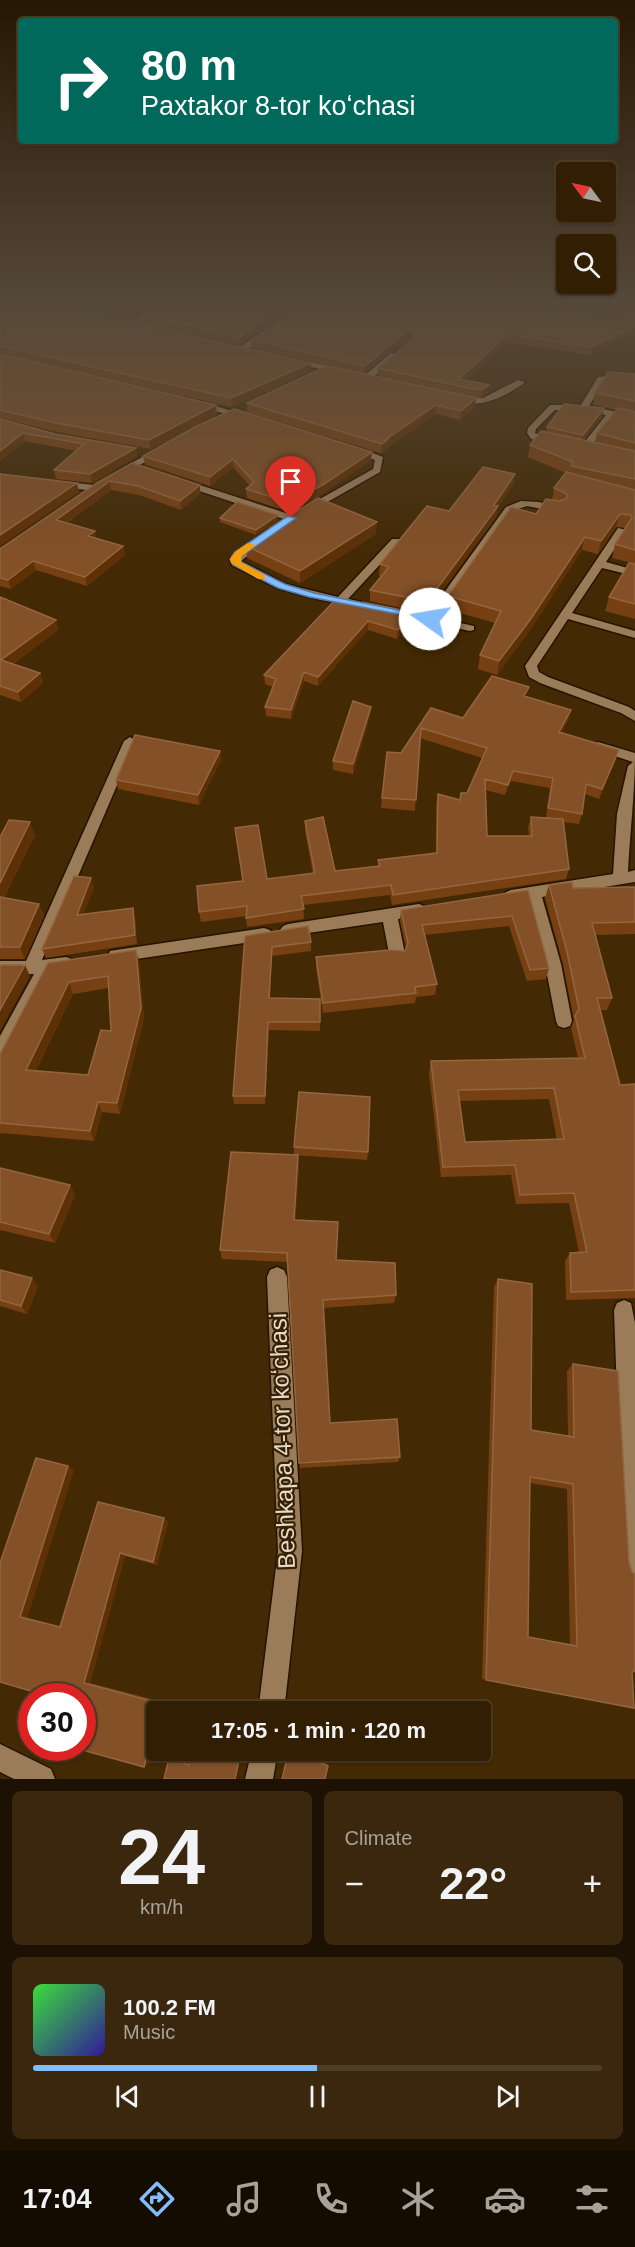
<!DOCTYPE html>
<html lang="en">
<head>
<meta charset="utf-8">
<style>
	:root { --surface:#321f03; --page:#3a270d; --text:#f1f3f6; --muted:#a8a29a; --line:#4d3d25; --accent:#82bcfa }
	body { margin:0; font-family:Arial,sans-serif; background:var(--page); color:var(--text); height:100vh; display:flex; flex-direction:column; font-size:22px; white-space:nowrap }
	* { box-sizing:border-box; margin:0 }
	p { font-size:20px; color:var(--muted) }
	.icon { flex:none; width:33px; height:33px; fill:none; stroke:currentColor; stroke-width:2; stroke-linecap:round; stroke-linejoin:round }
	.map { position:relative; height:1779px; overflow:hidden }
	.side { display:flex; flex-direction:column; gap:12px; padding:12px; background:#1c1102; flex:1 }
	.side>* { flex:none }
	.banner { position:absolute; left:18px; top:18px; width:600px; height:126px; border-radius:6px; box-shadow:0 2px 4px #0004,0 0 0 2px var(--line); background:#00695c; color:#fff; overflow:hidden }
	.needle { width:39px; rotate:303deg }
	.tools { position:absolute; left:556px; top:162px; display:grid; gap:12px }
	.tools a { display:grid; place-items:center; width:60px; height:60px; border-radius:6px; background:var(--surface); box-shadow:0 2px 4px #0004,0 0 0 2px var(--line); font-size:30px }
	.speed { position:absolute; left:18px; top:1683px; display:flex; gap:12px; font-size:30px; font-weight:700; text-align:center }
	.speed>* { display:grid; place-content:center; width:78px; height:78px; border-radius:50%; background:var(--surface); box-shadow:0 2px 4px #0004,0 0 0 2px var(--line); line-height:1 }
	.speed .limit { border:9px solid #d22; background:#fff; color:#111 }
	.pin { position:absolute; display:grid; place-items:center; width:51px; height:51px; color:#fff; margin:-62px -26px; border-radius:50% 50% 50% 0; rotate:-45deg; box-shadow:0 0 6px #0007 }
	.pin .icon { rotate:45deg }
	.me { position:absolute; width:66px; margin:-33px; rotate:283deg; stroke-linejoin:round; filter:drop-shadow(0 0 4px #0008) }
	.turn { display:flex; align-items:center; gap:21px; height:126px; padding:0 24px; font-size:27px }
	.turn .icon { width:78px; height:78px; stroke-width:2.5 }
	.turn b { display:block; font-size:42px; line-height:51px }
	.big { font-size:45px; font-weight:600; line-height:1.1 }
	.side .tile { flex:1; display:flex; flex-direction:column; justify-content:center; gap:9px; min-width:0; padding:0 21px; border-radius:9px; background:var(--page) }
	.side .dial { align-items:center; gap:0 }
	.dial b { font-size:78px; line-height:1 }
	.song { display:flex; align-items:center; gap:18px }
	.cover { width:72px; height:72px; border-radius:9px; background:linear-gradient(135deg,hsl(120 70% 55%),hsl(250 70% 35%)) }
	.played { height:6px; border-radius:3px; background:linear-gradient(90deg,var(--accent) 50%,var(--line) 50%) }
	.keys { display:flex; justify-content:space-around; direction:ltr }
	.heat { display:flex; justify-content:space-between; align-items:center; font-size:33px; direction:ltr }
	.side .tiles { flex:1; display:grid; gap:12px; grid-template-columns:1fr 1fr }
	.tile:last-child { grid-column:span 2 }
	.trip { position:absolute; left:146px; top:1701px; width:345px; height:60px; border-radius:6px; background:var(--surface); box-shadow:0 2px 4px #0004,0 0 0 2px var(--line); font-weight:600; line-height:60px; text-align:center }
	.tab-bar { display:flex; height:96px; justify-content:space-around; align-items:center; background:#140c01; color:var(--muted) }
	.tab-bar .icon { width:42px; height:42px }
	.tab-bar .on { color:var(--accent) }
	.tab-bar b { font-size:27px; color:var(--text) }
	.map>svg:first-child { display:block }
	.lines { fill:none; stroke-linecap:round; stroke-linejoin:round }
	.minor-casing { stroke:#261300; stroke-width:3 }
	.minor { fill:#9a7c58; fill-rule:evenodd }
	.wall { fill:#774013; fill-rule:evenodd }
	.shaded-wall { fill:#5d3005 }
	.building { fill:#835027; stroke:#936640; stroke-width:1.5; fill-rule:evenodd }
	.route { fill:#82bcfa; stroke:#547aa2; stroke-width:1.5 }
	.slow { fill:#f59e0b }
	.labels { text-anchor:middle; dominant-baseline:central; stroke-width:4.5; stroke-linejoin:round; paint-order:stroke }
	.near-street-label { font-size:24px; fill:#ead9c6; stroke:#352106 }
</style>
</head>
<body>
<div class="map">
<svg width="635" height="1779" viewBox="0 0 635 1779">
	<rect width="100%" height="100%" fill="#432904"/>
	<g class="lines">
		<g class="minor-casing">
			<path id="minor" d="M155 308H164L135 327 128 325Z
				M298 308H306L244 352H238V348Z
				M628 308H635L625 322 607 323 603 321 620 318Z
				M391 353 398 355 370 380H364V376Z
				M291 358 347 370 348 372 344 374 288 362 287 360Z
				M610 376 635 380V384L604 381 589 406 635 416V422L614 417 587 451 584 452 579 449 606 415 584 410H555L536 429 535 433 559 441V445L531 439 527 433 528 428 550 405H581L598 377Z
				M518 380 525 382C508 396 475 412 454 399L458 396 483 398Z
				M196 402H202L252 417 245 419 196 406Z
				M351 447H357L383 457 380 472 310 512H304V508L373 469 375 460 351 451Z
				M158 448 166 450 122 475 114 473Z
				M181 479 295 516 296 518 287 520 178 484 176 482Z
				M58 481 94 485 99 488 94 491 55 486 53 484Z
				M521 501 539 502 563 509 558 512 527 506 512 511 437 618 474 626V630L470 631 309 597 277 588 232 565 230 559 260 535H268V539L241 561 285 584 338 597 392 539H400V543L348 599 427 616 506 507Z
				M618 528 627 530 606 562 635 570V576L602 568 572 613 635 631V638L568 619 537 666 539 672 548 677 629 707 635 711V721L621 713 540 683 529 677 525 666Z
				M130 737 136 741 42 960 66 957 72 959 74 964 72 969 51 972 6 1057 0 1060V1036L34 974 0 975V961H26L124 741Z
				M598 742 635 753C635 793 630 832 628 872L635 870V882L542 897 561 964 572 1021 570 1026 564 1028 558 1026 556 1021 545 964 527 899 511 902 506 900 503 896 506 892 511 890 613 874 617 814 628 766 633 762 593 749 591 746Z
				M419 904 424 906 427 910 424 914 398 919 405 954 403 959 397 960 391 959 389 954 383 922 288 936 283 934 280 930 283 926 288 924Z
				M264 928 270 930 272 934 270 938 264 940 116 962 110 961 108 956 110 951 116 950Z
				M277 1267 284 1270 287 1277 302 1551 284 1712H258L278 1551 267 1277 270 1270Z
				M624 1300 631 1303 635 1323V1577L626 1574 623 1565 614 1310 617 1303Z
				M0 1744 51 1769 55 1779H14L0 1772Z
				M252 1750H278L273 1779H245Z"/>
		</g>
		<use href="#minor" class="minor"/>
	</g>
	<path class="wall" d="M0 308 311 371 232 407 0 354Z
		M71 308H151L130 321Z
		M155 308H294L240 345 144 324 143 316Z
		M298 308H625L619 316 610 318 568 312 635 333 590 355 507 342 465 380 489 385 487 394 481 397H472L378 376V368L413 339 412 338H408L364 374 252 348V340Z
		M0 354 217 414 151 449 57 432 0 418Z
		M327 366 475 407 460 420 436 414 387 448V450L381 453 247 412V403Z
		M635 374V619L605 611 609 597 632 563 612 558 615 544 626 528 616 527 598 554 582 550 528 633 497 675 478 669 480 655 495 623 446 609 448 596 536 514 552 500 554 488 566 473 528 457 530 445 546 432 547 427 602 417 584 440 595 442 597 433 616 410 593 404 595 393Z
		M0 419 55 434 136 448 137 456 92 483 56 479 54 470 76 451 25 441 0 461Z
		M143 456 371 460 324 493 290 512 247 498 246 489 250 486 233 467 210 486 145 464Z
		M132 463 200 485V494L181 510 139 495 111 490 67 523 95 531 96 538 123 546 125 555 87 586 36 570 11 589 0 586V549Z
		M515 474 513 485 497 508 496 517 432 605 430 604 426 610 422 609 419 612 370 601V590L381 576H379L380 564 449 511Z
		M278 515V520L256 535 220 522V518Z
		M270 528 376 534 300 583 247 558 246 546 270 532Z
		M0 597 56 620 58 630 13 664 40 673 43 683 21 702 0 695Z
		M361 605 412 612V621L397 639 368 630 318 686 304 681 291 719 266 716 265 707 273 687 265 684 264 675Z
		M527 697 571 710 568 720 562 733 615 761 599 799 585 794 582 814 579 824 564 822 569 869 566 879 392 905 390 895 303 905 304 919 247 927 246 916 201 922 199 912 267 879 313 874 305 831V821L335 871 378 866V860L436 853V805L438 794 459 800 461 793H467L482 758 420 738 415 811 381 808 387 752 401 753 431 708 463 718ZM511 781 550 788 546 818 531 817 528 827 529 836H487L485 790 505 795Z
		M370 716 353 774 333 770V761Z
		M220 751 221 760 199 805 118 789 116 780Z
		M35 835 4 898 39 904 44 916 25 959H0V837Z
		M549 885 573 888 635 887V934L595 935 612 998 607 1010H600L620 1085 635 1084V1298L566 1300 565 1261 570 1253 579 1252 569 1203 516 1204 511 1175 441 1177 429 1073 431 1061 578 1058 571 1028 574 1020 563 964 545 898ZM549 1099 557 1140 465 1142 459 1101Z
		M94 888 83 914 133 908 135 917 137 944 46 958 42 949Z
		M528 890 549 968 546 979 527 981 509 926 424 935 437 984 435 995 416 997 415 1003 323 1013 316 968V957L405 951 406 948 400 921 401 910Z
		M245 936 311 942V951L272 956 270 998 320 999V1031L269 1030 265 1104H234L233 1096Z
		M136 950 139 962 144 1019 120 1114 102 1112 94 1141 1 1133 0 1134V1054L48 963ZM109 988 111 1031 88 1075 36 1071 73 994Z
		M294 1147 368 1152 367 1160 294 1155Z
		M299 1165 295 1220 336 1260 396 1295 394 1303 323 1308 330 1423 400 1457 398 1462 300 1468 287 1262 222 1259 220 1250Z
		M0 1168 70 1185 75 1195 55 1243 0 1230Z
		M0 1270 38 1286 27 1314 0 1306Z
		M498 1279 531 1430 568 1436 567 1371 573 1364 629 1562 632 1572 635 1574V1673L632 1672 634 1708 482 1679 494 1287ZM530 1483 567 1489 570 1645 528 1637Z
		M74 1470 27 1618 61 1627 98 1502 168 1522 157 1565 125 1556 90 1683 163 1702 148 1764 41 1694 0 1682Z"/>
	<path class="shaded-wall" d="M137 308H151L130 321 129 313Z
		M283 308H294L240 345 239 337Z
		M621 308H625L619 316 610 318 612 310Z
		M635 326V333L590 355 591 347Z
		M408 330H413L412 338H408L364 374 365 366Z
		M508 334 507 342 459 385V379Z
		M311 363V371L232 407 231 398Z
		M489 385 487 394 481 397 483 389Z
		M476 398 475 407 460 420 461 411Z
		M216 405 217 414 151 449 149 440Z
		M436 405V414L387 448V450L381 453 382 444 385 440Z
		M604 408 602 417 581 443 583 435Z
		M23 433 25 441 0 461V451Z
		M136 448 137 456 92 483 90 474Z
		M372 452 371 460 324 493 290 512V503Z
		M233 459V467L210 486V477Z
		M515 474 513 485 497 508 496 517 432 605 433 594Z
		M110 481 111 490 58 529 56 520Z
		M77 483 79 492 0 546V535Z
		M200 485V494L181 510 180 501Z
		M620 514 616 527 598 554 601 541Z
		M278 515V520L256 535V530Z
		M377 522 376 534 300 583V571Z
		M95 531 96 540 88 536Z
		M585 537 582 550 528 633 497 675 499 661Z
		M123 546 125 555 87 586 85 577Z
		M33 561 36 570 11 589 8 580Z
		M431 593 430 604 426 610 427 598Z
		M423 597 422 609 419 612 420 600Z
		M412 612V621L397 639 398 630Z
		M56 620 58 630 4 670 1 660Z
		M368 621V630L318 686V677Z
		M304 672V681L291 719V710Z
		M40 673 43 683 21 702 18 692Z
		M371 707 370 716 353 774V764Z
		M571 710 568 720 557 743 559 732Z
		M619 750 615 761 599 799 602 789Z
		M220 751 221 760 199 805 198 795Z
		M513 771 511 781 505 795 508 785Z
		M30 822 35 835 0 905V883Z
		M91 878 94 888 79 924 77 915Z
		M39 904 44 916 25 959 20 947Z
		M133 908 135 917 137 944 135 935Z
		M272 947V956L270 1007 269 998Z
		M136 950 139 962 144 1019 120 1114 117 1103Z
		M25 965 30 976 0 1031V1010Z
		M69 982 73 994 31 1081 26 1070Z
		M268 1022 269 1030 265 1104V1096Z
		M98 1102 102 1112 94 1141 90 1131Z
		M298 1155 299 1165 295 1229 294 1220Z
		M70 1185 75 1195 55 1243 49 1234Z
		M32 1278 38 1286 27 1314 21 1306Z
		M68 1466 74 1470 27 1618 20 1617Z
		M164 1518 168 1522 157 1565 153 1562Z
		M120 1553 125 1556 90 1683H84Z
		M163 1702 161 1712H157L159 1703Z
		M156 1714V1732L148 1764 144 1767Z
		M241 1750H242L236 1779H235Z
		M292 1750H297L328 1763V1766Z
		M172 1757 191 1763 189 1765 169 1758Z"/>
	<path class="building" d="M0 308H70L311 363 231 398 0 346Z
		M105 308H137L129 313Z
		M155 308H283L239 337 143 316Z
		M298 308H542L612 319 629 316 634 308H635V326L591 347 508 334 459 379 489 385 483 389H473L378 368 414 338 415 332 413 330H408L365 366 252 340Z
		M595 308H621L612 310Z
		M0 354 216 405 149 440 56 423 0 410Z
		M327 366 476 398 461 411 436 405 385 440H387L382 444 247 403Z
		M608 372 635 374V401L595 393Z
		M564 404 604 408 583 435 547 427Z
		M618 408 635 412V443L597 433Z
		M234 409 372 452 324 484 290 503 246 489 254 482 233 459 210 477 143 456 195 427Z
		M0 419 55 434 136 448 90 474 54 470 84 444 23 433 0 451Z
		M541 431 635 451V479L571 466 573 462 530 445Z
		M132 463 200 485 180 501 138 486 110 481 56 520 95 531 88 536 123 546 85 577 33 561 8 580 0 578V549L97 483Z
		M483 467 515 474 494 505 498 506 433 594 431 593 427 598 423 597 420 600 370 590 389 567 380 564 427 506 449 511Z
		M566 472 635 490V550L615 544 632 518 631 515 620 514 601 541 585 537 530 620 499 661 480 655 501 611 448 596 511 507 536 514 546 499 560 501 567 498V494L554 488Z
		M0 474 77 483 0 535Z
		M318 498 377 522 300 571 246 546 275 529 270 528Z
		M237 502 278 515 256 530 220 518Z
		M629 563 635 564V604L609 597Z
		M0 597 56 620 1 660 40 673 18 692 0 686Z
		M337 598 361 605 363 602 412 612 398 630 368 621 318 677 304 672 291 710 265 707 276 679 264 675Z
		M492 676 529 687 524 696 571 710 559 732 619 750 602 789 586 784 582 814 548 808 553 778 513 771 508 785 485 779 487 836H532L531 817 563 819 569 869 393 895 391 885 301 896 304 909 246 918 247 906 199 912 197 886 243 881 235 828 258 825 267 879 315 873 305 821 323 817 335 871 380 866 378 860 437 853 438 794 460 800 461 793H467L487 748 421 728 416 800 382 798 387 752 401 753 431 708 463 718Z
		M353 701 371 707 353 764 333 761Z
		M135 735 220 751 198 795 116 780Z
		M9 820 30 822 0 883V837Z
		M74 876 91 878 77 915 133 908 135 935 42 949Z
		M572 882 573 888 635 887V922L592 923 612 998H597L620 1085 635 1084V1290L571 1292 570 1253 587 1252 574 1193 520 1195 515 1165 443 1167 431 1061 585 1058 575 1016 579 1009 567 952 549 885ZM554 1088 564 1139 465 1142 458 1090Z
		M528 890 549 968 530 970 512 916 422 925 437 984 415 987 416 993 323 1003 316 957 390 950 405 951 408 943 401 910Z
		M0 897 39 904 20 947H0Z
		M308 926 311 942 272 947 269 998 320 999V1022H268L265 1096H233L245 936Z
		M136 950 141 1008 117 1103 98 1102 90 1131 0 1123V1054L48 963ZM108 976 111 1031 101 1030 88 1075 26 1070 69 982Z
		M0 965H25L0 1010Z
		M299 1092 370 1097 368 1152 294 1147Z
		M231 1152 298 1155 294 1220 338 1222 336 1260 395 1263 396 1295 323 1300 330 1423 397 1419 400 1457 299 1463 287 1253 220 1250Z
		M0 1168 70 1185 49 1234 0 1222Z
		M0 1270 32 1278 21 1306 0 1300Z
		M498 1279 532 1284 531 1430 574 1437 573 1364 618 1371 629 1562 632 1572 635 1574V1671H632L634 1708 486 1680ZM530 1477 573 1484 577 1646 528 1637Z
		M36 1458 68 1466 20 1617 60 1627 98 1502 164 1518 153 1562 120 1553 84 1683 159 1703 144 1767 75 1748H82V1696H40L41 1694 0 1682V1563Z
		M32 1724V1735L28 1734Z
		M192 1750H241L235 1779H164L169 1758 189 1765Z
		M289 1750H292L328 1766 325 1779H282Z"/>
	<linearGradient id="sky" x2="0" y2="1"><stop stop-color="#251702"/><stop offset="0.55" stop-color="#55493a"/><stop offset="1" stop-color="#55493a" stop-opacity="0"/></linearGradient>
	<rect width="635" height="557" fill="url(#sky)"/>
	<path class="route" d="M288 516 296 518 242 556 241 562 285 584 314 593 434 617V621L309 597 278 588 233 565 230 559 235 552Z"/>
	<path class="slow" d="M248 543 256 545 242 556 241 562 265 575V579H258L231 563 230 559 235 552Z"/>
	<g class="labels">
		<g class="near-street-label">
			<text transform="translate(282 1441) rotate(-92)">Beshkapa 4-tor koʻchasi</text>
		</g>
	</g>
</svg>
<div class="tools">
<a><svg class="needle" viewBox="-14 -14 28 28"><path d="M0-13l5 13h-10z" fill="#e53935"/><path d="M0 13l5-13h-10z" fill="#a8a29a"/></svg></a>
<a><svg class="icon" aria-label="search" viewBox="0 0 24 24"><circle cx="10" cy="10" r="6"/><path d="M15 15l6 6"/></svg></a>
</div>
<div class="speed"><div class="limit">30</div></div>
<div class="pin" style="left:291px;top:518px;background:#d93025"><svg class="icon" aria-label="arrive" viewBox="0 0 24 24"><path d="M6 21V4h12l-3 4 3 4H6"/></svg></div>
<svg class="me" style="left:430px;top:619px" viewBox="-20 -20 40 40"><circle r="19" fill="#fff"/><path d="M0-13L10 11 0 6-10 11z" fill="#82bcfa"/></svg>
<div class="trip">17:05 · 1 min · 120 m</div>
<div class="banner">
<div class="turn"><svg class="icon" aria-label="right" viewBox="0 0 24 24"><path d="M7 20v-9h11M14 6l5 5-5 5"/></svg><div><b>80 m</b>Paxtakor 8-tor koʻchasi</div></div>
</div>
</div>
<section class="side">
<div class="tiles">
<div class="tile dial"><b>24</b><p>km/h</p></div>
<div class="tile"><p>Climate</p>
<div class="heat"><a>−</a><b class="big">22°</b><a>+</a></div>
</div>
<div class="tile">
<div class="song"><i class="cover"></i><div><b>100.2 FM</b><p>Music</p></div></div>
<div class="played"></div>
<div class="keys"><svg class="icon" aria-label="previous" viewBox="0 0 24 24"><path d="M18 5L8 12l10 7zM5 5v14"/></svg><svg class="icon" aria-label="pause" viewBox="0 0 24 24"><path d="M8 5v14M16 5v14"/></svg><svg class="icon" aria-label="next" viewBox="0 0 24 24"><path d="M6 5l10 7-10 7zM19 5v14"/></svg></div>
</div>
</div>
</section>
<nav class="tab-bar">
<b>17:04</b>
<svg class="icon on" aria-label="directions" viewBox="0 0 24 24"><path d="M12 3l9 9-9 9-9-9zM9 14v-3h6M13 9l2 2-2 2"/></svg>
<svg class="icon" aria-label="music" viewBox="0 0 24 24"><path d="M9 18V5l10-2v13"/><circle cx="6" cy="18" r="3"/><circle cx="16" cy="16" r="3"/></svg>
<svg class="icon" aria-label="phone" viewBox="0 0 24 24"><path d="M5 4h4l2 5-3 2q2 4 5 5l2-3 5 2v4C11 20 4 13 5 4z"/></svg>
<svg class="icon" aria-label="climate" viewBox="0 0 24 24"><path d="M12 3v18M4 7l16 10M4 17L20 7"/></svg>
<svg class="icon" aria-label="car" viewBox="0 0 24 24"><path d="M5 17H2v-5l4-1 3-4h7l3 4 3 1v5h-3M9 17h6M6 11h13"/><circle cx="7" cy="17" r="2"/><circle cx="17" cy="17" r="2"/></svg>
<svg class="icon" aria-label="filters" viewBox="0 0 24 24"><path d="M4 7h16M4 17h16"/><circle cx="9" cy="7" r="2"/><circle cx="15" cy="17" r="2"/></svg>
</nav>
</body>
</html>
